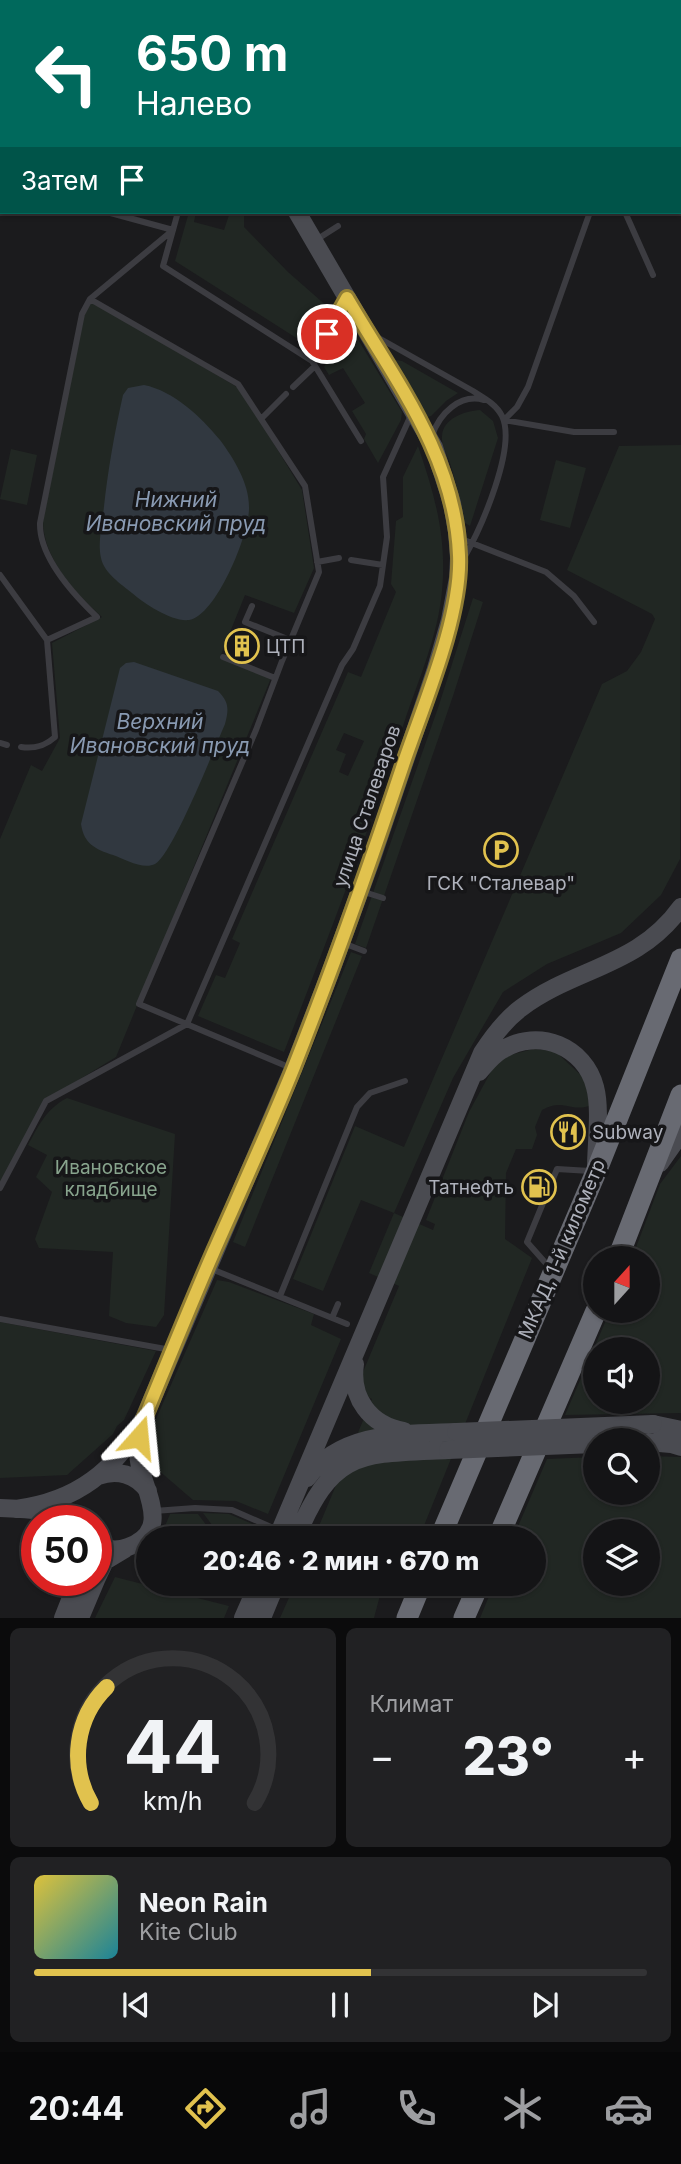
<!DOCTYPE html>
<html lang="ru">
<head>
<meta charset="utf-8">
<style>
	:root { --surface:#141416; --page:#212123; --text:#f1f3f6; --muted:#9d9ea1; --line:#333335; --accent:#e1c24e }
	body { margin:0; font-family:Inter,sans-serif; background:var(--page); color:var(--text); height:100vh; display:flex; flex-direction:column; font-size:26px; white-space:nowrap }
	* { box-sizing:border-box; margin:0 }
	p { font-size:23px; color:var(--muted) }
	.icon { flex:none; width:38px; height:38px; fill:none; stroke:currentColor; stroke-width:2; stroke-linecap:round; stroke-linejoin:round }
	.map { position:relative; height:1618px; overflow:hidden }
	.sheet { display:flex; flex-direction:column; gap:10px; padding:10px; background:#0b0b0c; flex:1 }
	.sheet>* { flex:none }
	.top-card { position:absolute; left:0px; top:0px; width:682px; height:214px; box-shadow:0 2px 5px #0004,0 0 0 2px var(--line); background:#00695c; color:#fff; overflow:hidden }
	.needle { width:46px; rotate:21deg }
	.buttons { position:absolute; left:583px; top:1246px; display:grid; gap:14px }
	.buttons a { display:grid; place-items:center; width:77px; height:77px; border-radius:50%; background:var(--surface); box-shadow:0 2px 5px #0004,0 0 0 2px var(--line); font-size:35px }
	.speed { position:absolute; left:21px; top:1505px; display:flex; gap:14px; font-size:35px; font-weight:700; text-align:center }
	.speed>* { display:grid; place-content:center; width:91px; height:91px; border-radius:50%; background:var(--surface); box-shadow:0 2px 5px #0004,0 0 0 2px var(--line); line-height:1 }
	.speed .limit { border:10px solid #d22; background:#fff; color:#111 }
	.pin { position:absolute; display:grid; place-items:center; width:60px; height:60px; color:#fff; margin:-30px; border:4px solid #fff; border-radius:50%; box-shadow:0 2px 7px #0007 }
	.me { position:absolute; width:77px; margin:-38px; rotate:18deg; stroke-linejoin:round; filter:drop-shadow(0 0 5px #0008) }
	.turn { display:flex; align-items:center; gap:24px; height:147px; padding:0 21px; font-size:32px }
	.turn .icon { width:91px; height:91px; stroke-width:2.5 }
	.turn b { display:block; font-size:49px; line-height:60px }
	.then { display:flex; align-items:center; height:66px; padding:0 21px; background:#0003; gap:14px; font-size:26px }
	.big { font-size:52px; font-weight:800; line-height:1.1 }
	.sheet .tile { flex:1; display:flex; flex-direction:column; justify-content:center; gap:10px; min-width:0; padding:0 24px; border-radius:10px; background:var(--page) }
	.sheet .dial { align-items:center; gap:0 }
	.dial svg { height:182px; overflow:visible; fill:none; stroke:var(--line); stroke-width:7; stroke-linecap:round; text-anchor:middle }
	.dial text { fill:var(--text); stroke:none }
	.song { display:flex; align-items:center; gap:21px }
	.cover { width:84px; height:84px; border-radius:10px; background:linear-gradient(135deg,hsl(50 70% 55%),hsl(190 70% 35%)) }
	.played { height:7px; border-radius:4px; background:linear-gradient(90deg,var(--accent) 55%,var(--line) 55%) }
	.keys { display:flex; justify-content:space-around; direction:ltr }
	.heat { display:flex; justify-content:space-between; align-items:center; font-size:38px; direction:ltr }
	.sheet .tiles { flex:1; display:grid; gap:10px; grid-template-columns:1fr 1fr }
	.tile:last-child { grid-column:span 2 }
	.trip { position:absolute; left:136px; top:1526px; width:410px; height:70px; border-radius:35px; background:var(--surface); box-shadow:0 2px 5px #0004,0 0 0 2px var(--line); font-weight:800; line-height:70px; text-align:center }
	.tabs { display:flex; height:112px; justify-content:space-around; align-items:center; background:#080809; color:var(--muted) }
	.tabs .icon { width:49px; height:49px }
	.tabs .selected { color:var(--accent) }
	.tabs b { font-size:32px; color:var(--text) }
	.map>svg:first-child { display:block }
	.green { fill:#212723; fill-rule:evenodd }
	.water { fill:#313840 }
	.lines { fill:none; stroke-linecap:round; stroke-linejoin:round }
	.lane { stroke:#3c3c41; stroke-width:6 }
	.secondary { stroke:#4a4b51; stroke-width:18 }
	.primary { stroke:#585960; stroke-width:19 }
	.highway { stroke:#686a72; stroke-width:21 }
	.secondary-bridge { stroke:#4a4b51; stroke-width:18 }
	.route-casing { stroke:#927e33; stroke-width:18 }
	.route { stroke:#e1c24e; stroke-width:12 }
	.labels { text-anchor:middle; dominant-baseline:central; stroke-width:7; stroke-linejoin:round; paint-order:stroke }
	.poi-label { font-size:19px; fill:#aeb1bb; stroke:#161618; text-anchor:start }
	.street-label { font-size:19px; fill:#aeb1bb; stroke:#161618 }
	.park-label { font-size:19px; fill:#88a48d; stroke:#161618 }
	.water-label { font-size:21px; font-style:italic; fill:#899ab2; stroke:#161618 }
</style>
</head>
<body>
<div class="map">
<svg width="681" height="1618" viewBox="0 0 681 1618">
	<rect width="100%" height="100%" fill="#1b1b1d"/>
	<path class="green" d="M189 212H196L194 222 224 230 230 212H244V227L288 272 329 308 309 346 175 261Z
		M92 301 237 387 265 429 302 490 314 568 294 613 245 595 220 657 271 678 116 1057 46 1100 0 1185V839L31 765 42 771 60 738 52 643 102 617C75 593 43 558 43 521L84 316Z
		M348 323 402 412 401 420 378 463 364 439 366 434 352 411 365 403 343 368 329 375 324 367Z
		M396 360 402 361 458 393 446 401 431 416 428 417 396 365Z
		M480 410 493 421 498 438 470 526 465 523C461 503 456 483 450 463 447 455 441 445 442 436 443 418 465 411 480 410Z
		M681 445 680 859 661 895 621 933 547 964 503 992 453 1078 394 1213 433 1230 435 1224 426 1220 469 1112 495 1064 510 1055 533 1049 555 1051 586 1080 589 1106C569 1112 564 1098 542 1110L535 1127 537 1135 532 1149H516L506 1173 505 1239 532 1258 419 1538H314L372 1399 355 1391 399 1286 369 1273 394 1213 361 1200 323 1291 293 1279 355 1126 404 1147 602 684 627 671 641 652 655 619 652 614 567 570 619 446Z
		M418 446C435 496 447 537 442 591 438 636 418 681 404 723 368 834 326 943 284 1052L198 1016 216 975 225 978 240 943 232 939 348 672 361 677 396 592 391 584 396 521 403 517V477ZM344 733 364 741 348 776 339 772 346 754 336 750Z
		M11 449 37 455 27 505 0 499Z
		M556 460 586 468 570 528 540 520Z
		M473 598 483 602 453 696 366 948 355 944 439 705Z
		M351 952 362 956 245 1247 233 1242Z
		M67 1098 175 1134 164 1315 156 1327 126 1323 109 1316 113 1252 39 1248 35 1239 52 1192 36 1177 47 1155 28 1145C39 1125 46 1109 67 1098Z
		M681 1156V1413L565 1415 610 1311H648V1258H632L660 1184ZM595 1349H648V1402H595Z
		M217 1280 229 1282 314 1314 311 1325 341 1339 268 1514 236 1501 193 1500 150 1463 149 1441 156 1419Z
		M0 1322 156 1351 124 1420 117 1426 113 1434 67 1475 0 1478Z
		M648 1456 681 1457V1618H480L494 1584H534V1538H513L547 1459 595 1457V1493H648ZM648 1531V1584H595V1531Z
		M203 1513 229 1514 262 1528 258 1538H222Z
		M170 1514H198L216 1538H160Z
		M115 1577 229 1606 224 1618H95Z
		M295 1584H383L374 1618H280Z"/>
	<path class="water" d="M144 385C174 391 201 417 220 440 234 459 249 483 249 507 250 533 216 616 189 620 172 622 145 604 132 593 121 584 104 573 101 558 98 545 101 529 103 516 107 475 114 435 123 395L128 388Z
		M134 662 218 691C229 702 229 709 225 724 214 749 173 854 155 864 143 870 124 859 113 855 95 849 84 844 81 824L120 668 126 663Z"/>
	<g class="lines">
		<path class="lane" d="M0 107 2 106
			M178 212 163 266 312 361 361 441
			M625 212 653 275
			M316 240 338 226
			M90 299 238 384 305 486 319 572 282 661 256 730 139 1004 291 1068
			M377 337 473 391C484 398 496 404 502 416 517 447 481 528 464 558
			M312 361 346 299
			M293 387 315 366
			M261 419 286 394
			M504 420 517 407 528 387 590 212
			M504 420 574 432H614
			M432 436C439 414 460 393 484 400
			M459 538 546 572 574 596 594 622
			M351 560 383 565
			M317 562 339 558
			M0 575 47 640 55 737C45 746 35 749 21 747
			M252 606 245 622 290 640
			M47 640 97 617C74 595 39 557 40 523L82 314 90 299 173 230 107 212
			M223 657 275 678
			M0 743 7 745
			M361 891 383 898
			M343 943 364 951
			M0 1188 46 1101 187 1024 342 665 353 649 380 586 387 537 383 477 411 415
			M209 1268 347 1324
			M550 1268 527 1242 557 1169 590 1171
			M280 1296 357 1107 370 1093 405 1081
			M332 1318 338 1304
			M0 1319 171 1350
			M154 1511 195 1508 232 1510 271 1527"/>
		<path class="secondary" d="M167 0 168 2
			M0 37H2
			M479 1072C486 1064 493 1055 502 1050 539 1027 585 1047 595 1087 601 1109 596 1145 596 1168
			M660 1163 681 1133
			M355 1364C350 1398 370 1425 404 1431
			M653 1424 681 1430
			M648 1442 671 1444 681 1447
			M98 1476C117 1469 136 1474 148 1491
			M307 1478C342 1431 403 1434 456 1432
			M0 1508C24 1509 50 1509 72 1521
			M16 1509C77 1501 115 1471 144 1418L293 1069 329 976 372 858 435 672 450 620 458 578 459 558 457 532 452 503 434 447 297 212
			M277 1538 482 1053C493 1036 505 1020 521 1008 576 967 638 967 681 907
			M296 1538C333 1449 359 1454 448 1450
			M96 1544C106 1550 117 1551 128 1547 171 1532 146 1494 140 1467 137 1454 138 1441 142 1429
			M96 1580 105 1561 125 1549
			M63 1618 78 1580
			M80 1618 96 1580
			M243 1618 258 1584
			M262 1618 276 1584"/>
		<path class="primary" d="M675 0 677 2"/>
		<path class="highway" d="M618 1258 681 1095
			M440 1538 596 1172 681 959
			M498 1538 596 1311
			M407 1618 421 1584
			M464 1618 479 1584"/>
		<path class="secondary-bridge" d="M456 1432 653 1424
			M448 1450 595 1444"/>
	</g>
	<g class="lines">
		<g class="route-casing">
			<path id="route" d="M139 1437 144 1419C167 1363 190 1306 214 1251 241 1190 269 1129 294 1067 333 968 369 867 403 765 423 706 462 616 459 555 455 456 395 380 347 298L327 334"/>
		</g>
		<use href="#route" class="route"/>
	</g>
	<defs>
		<g id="building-ring" transform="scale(1.75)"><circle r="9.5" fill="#161618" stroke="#e1c24e" stroke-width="1.5"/><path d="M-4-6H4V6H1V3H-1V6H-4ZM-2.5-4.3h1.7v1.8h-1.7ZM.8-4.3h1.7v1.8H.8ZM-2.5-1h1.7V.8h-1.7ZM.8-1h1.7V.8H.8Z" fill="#e1c24e"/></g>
		<g id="parking-ring" transform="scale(1.75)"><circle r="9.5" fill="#161618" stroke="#e1c24e" stroke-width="1.5"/><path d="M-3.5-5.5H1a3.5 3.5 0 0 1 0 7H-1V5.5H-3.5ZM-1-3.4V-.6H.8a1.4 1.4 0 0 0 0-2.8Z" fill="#e1c24e"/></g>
		<g id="restaurant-ring" transform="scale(1.75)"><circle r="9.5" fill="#161618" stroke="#e1c24e" stroke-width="1.5"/><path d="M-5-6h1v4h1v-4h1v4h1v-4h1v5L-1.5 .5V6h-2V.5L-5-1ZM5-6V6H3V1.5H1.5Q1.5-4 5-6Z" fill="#e1c24e"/></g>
		<g id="fuel-ring" transform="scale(1.75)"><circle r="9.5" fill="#161618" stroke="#e1c24e" stroke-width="1.5"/><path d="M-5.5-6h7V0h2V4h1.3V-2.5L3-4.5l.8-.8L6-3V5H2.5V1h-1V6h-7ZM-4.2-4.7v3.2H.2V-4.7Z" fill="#e1c24e"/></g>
	</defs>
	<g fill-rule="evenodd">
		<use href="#building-ring" x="242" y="646"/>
		<use href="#parking-ring" x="501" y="850"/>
		<use href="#restaurant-ring" x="568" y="1132"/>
		<use href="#fuel-ring" x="539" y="1187"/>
	</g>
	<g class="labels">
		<g class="poi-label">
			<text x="266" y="646">ЦТП</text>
			<text x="501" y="883" text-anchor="middle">ГСК "Сталевар"</text>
			<text x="592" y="1132">Subway</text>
			<text x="514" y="1187" text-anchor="end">Татнефть</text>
		</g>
		<g class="street-label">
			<text transform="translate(367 806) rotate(-71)">улица Сталеваров</text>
			<text transform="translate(562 1249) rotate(-67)">МКАД, 1-й километр</text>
		</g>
		<g class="park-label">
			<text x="111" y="1167">Ивановское<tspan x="111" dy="22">кладбище</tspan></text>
		</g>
		<g class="water-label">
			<text x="176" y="499">Нижний<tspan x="176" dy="24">Ивановский пруд</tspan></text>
			<text x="160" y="721">Верхний<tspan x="160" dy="24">Ивановский пруд</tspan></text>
		</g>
	</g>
</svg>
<div class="buttons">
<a><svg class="needle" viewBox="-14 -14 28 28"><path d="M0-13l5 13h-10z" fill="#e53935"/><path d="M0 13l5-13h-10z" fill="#9d9ea1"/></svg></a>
<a><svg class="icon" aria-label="sound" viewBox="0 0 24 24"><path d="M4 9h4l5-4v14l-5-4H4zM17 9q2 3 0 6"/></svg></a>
<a><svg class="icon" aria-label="search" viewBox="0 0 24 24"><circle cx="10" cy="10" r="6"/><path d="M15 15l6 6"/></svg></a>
<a><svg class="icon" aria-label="layers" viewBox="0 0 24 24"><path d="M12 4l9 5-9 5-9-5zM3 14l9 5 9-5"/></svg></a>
</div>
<div class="speed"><div class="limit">50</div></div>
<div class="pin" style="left:327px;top:334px;background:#d93025"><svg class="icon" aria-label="arrive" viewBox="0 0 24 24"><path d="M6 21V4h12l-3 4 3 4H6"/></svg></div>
<svg class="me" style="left:139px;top:1437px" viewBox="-20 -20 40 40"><path d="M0-17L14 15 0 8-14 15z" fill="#e1c24e" stroke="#fff" stroke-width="4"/></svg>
<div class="trip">20:46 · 2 мин · 670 m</div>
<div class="top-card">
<div class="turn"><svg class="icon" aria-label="left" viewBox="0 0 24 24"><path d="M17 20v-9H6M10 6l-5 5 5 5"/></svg><div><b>650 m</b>Налево</div></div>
<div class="then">Затем<svg class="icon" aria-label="arrive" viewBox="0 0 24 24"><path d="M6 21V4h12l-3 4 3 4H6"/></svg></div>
</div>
</div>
<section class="sheet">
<div class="tiles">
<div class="tile dial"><svg viewBox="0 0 100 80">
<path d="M14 69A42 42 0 1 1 86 69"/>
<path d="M14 69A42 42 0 0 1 21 18" stroke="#e1c24e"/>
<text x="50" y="56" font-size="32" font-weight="700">44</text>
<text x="50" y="72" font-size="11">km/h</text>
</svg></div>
<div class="tile"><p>Климат</p>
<div class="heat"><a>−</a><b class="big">23°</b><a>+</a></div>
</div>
<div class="tile">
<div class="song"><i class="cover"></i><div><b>Neon Rain</b><p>Kite Club</p></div></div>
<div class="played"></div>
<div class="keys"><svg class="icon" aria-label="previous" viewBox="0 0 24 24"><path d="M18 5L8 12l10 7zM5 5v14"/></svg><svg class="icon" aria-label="pause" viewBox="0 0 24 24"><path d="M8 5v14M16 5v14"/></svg><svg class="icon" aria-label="next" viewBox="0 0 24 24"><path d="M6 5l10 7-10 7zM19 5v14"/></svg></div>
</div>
</div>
</section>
<nav class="tabs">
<b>20:44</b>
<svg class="icon selected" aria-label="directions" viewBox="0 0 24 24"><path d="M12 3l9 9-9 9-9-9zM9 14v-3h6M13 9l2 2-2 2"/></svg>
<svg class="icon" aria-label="music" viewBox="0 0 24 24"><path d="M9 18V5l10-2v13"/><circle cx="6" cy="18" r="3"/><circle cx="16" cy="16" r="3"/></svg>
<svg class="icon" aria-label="phone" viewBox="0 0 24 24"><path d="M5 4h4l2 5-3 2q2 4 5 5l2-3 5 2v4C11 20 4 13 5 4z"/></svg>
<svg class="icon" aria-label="climate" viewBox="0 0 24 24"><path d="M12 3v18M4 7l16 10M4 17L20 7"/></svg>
<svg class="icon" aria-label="car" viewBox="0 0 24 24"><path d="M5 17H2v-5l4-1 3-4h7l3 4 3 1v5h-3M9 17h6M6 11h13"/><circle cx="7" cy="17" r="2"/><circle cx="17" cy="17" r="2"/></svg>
</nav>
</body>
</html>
